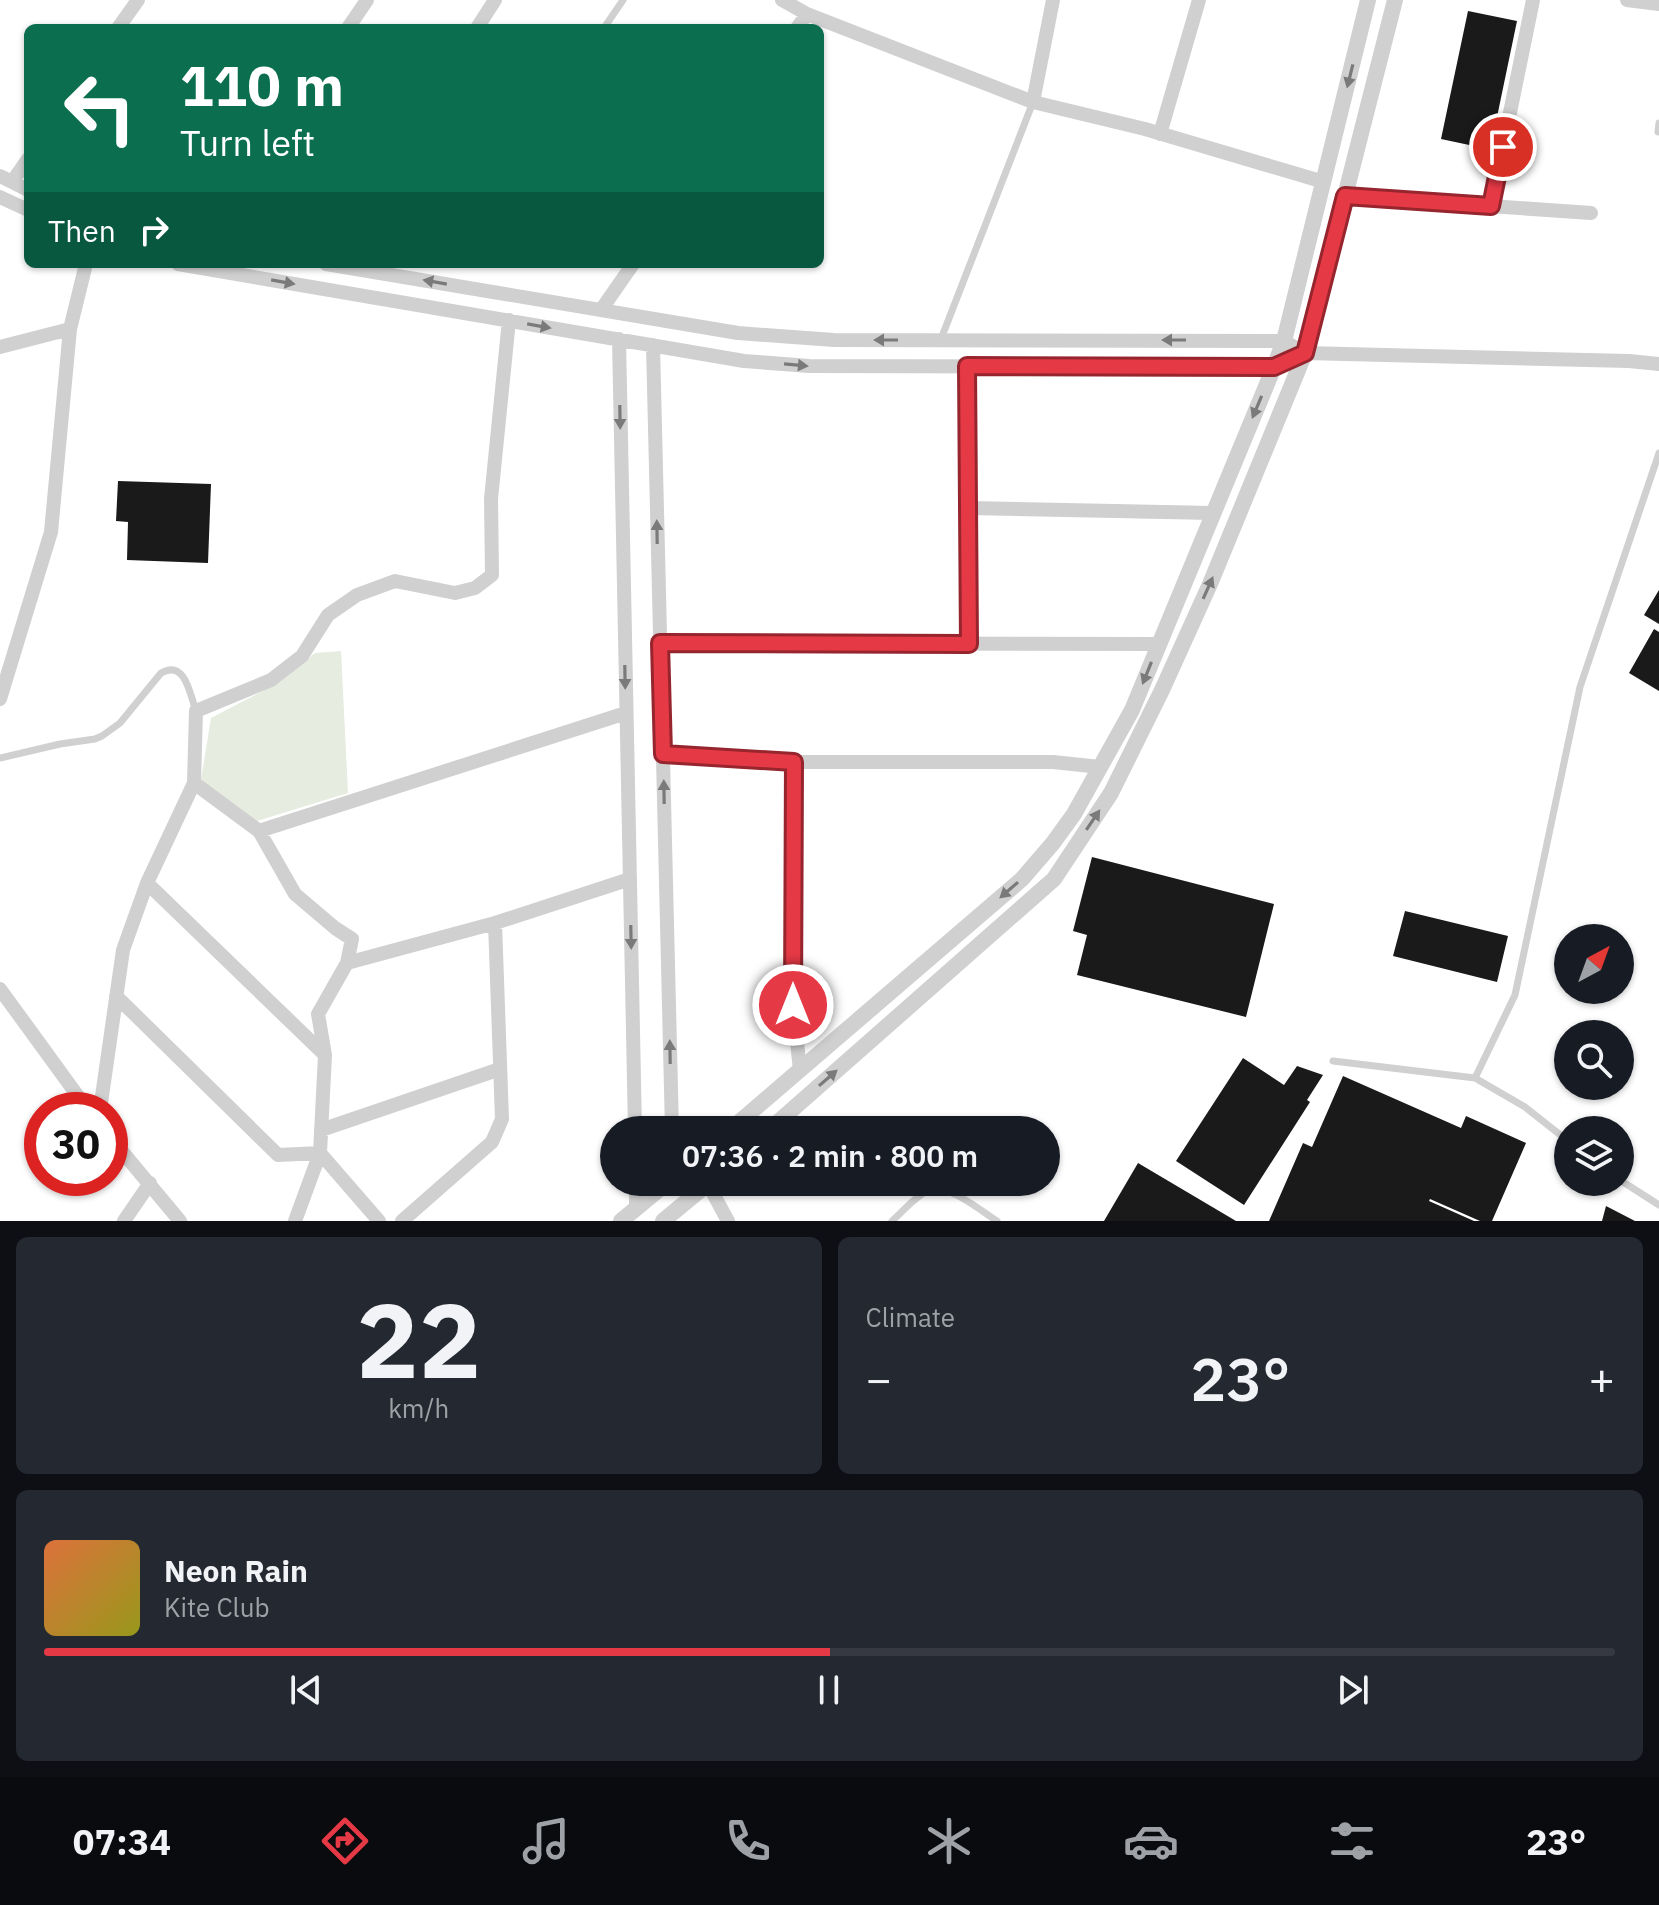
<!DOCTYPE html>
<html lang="en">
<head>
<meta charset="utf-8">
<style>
	:root { --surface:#171b24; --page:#242831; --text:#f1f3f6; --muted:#9ea1a6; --line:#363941; --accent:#e63946 }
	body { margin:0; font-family:"IBM Plex Sans",sans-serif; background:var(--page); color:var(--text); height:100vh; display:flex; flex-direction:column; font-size:30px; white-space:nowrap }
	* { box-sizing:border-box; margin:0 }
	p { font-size:26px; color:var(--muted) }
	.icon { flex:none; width:44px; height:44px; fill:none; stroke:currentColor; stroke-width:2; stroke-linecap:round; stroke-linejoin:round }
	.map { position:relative; height:1221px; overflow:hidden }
	.side { display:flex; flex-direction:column; gap:16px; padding:16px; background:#0d0f14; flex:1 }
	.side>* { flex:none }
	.hud { position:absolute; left:24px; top:24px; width:800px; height:244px; border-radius:12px; box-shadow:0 2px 6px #0004; background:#0b6e4f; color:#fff; overflow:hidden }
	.needle { width:52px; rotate:41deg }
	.buttons { position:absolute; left:1554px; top:924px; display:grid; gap:16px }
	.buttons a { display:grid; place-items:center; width:80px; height:80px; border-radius:50%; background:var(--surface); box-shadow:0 2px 6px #0004; font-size:40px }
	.speed { position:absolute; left:24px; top:1092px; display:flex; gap:16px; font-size:40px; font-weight:700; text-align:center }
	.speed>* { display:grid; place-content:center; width:104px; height:104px; border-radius:50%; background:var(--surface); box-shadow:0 2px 6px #0004; line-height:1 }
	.speed .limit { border:12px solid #d22; background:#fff; color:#111 }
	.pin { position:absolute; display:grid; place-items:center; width:68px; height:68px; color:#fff; margin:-34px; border:4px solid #fff; border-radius:50%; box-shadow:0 2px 8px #0007 }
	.me { position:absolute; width:88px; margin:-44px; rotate:0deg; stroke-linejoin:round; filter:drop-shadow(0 0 6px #0008) }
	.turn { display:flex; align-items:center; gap:28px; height:168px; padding:0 24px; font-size:36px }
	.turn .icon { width:104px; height:104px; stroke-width:2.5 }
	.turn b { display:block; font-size:56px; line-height:68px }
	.then { display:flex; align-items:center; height:76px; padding:0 24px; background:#0003; gap:16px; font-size:30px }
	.big { font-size:60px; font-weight:600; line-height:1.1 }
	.side .tile { flex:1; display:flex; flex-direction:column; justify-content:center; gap:12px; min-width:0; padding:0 28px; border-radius:12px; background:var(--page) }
	.side .dial { align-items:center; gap:0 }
	.dial b { font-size:104px; line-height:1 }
	.song { display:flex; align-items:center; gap:24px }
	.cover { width:96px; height:96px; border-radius:12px; background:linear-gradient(135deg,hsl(20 70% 55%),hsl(60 70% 35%)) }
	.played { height:8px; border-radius:4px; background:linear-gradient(90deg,var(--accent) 50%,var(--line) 50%) }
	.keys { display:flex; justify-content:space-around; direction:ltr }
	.heat { display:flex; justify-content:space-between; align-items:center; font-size:44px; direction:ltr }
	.side .tiles { flex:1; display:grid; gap:16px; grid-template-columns:1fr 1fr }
	.tile:last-child { grid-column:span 2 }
	.trip { position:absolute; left:600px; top:1116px; width:460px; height:80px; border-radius:40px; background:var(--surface); box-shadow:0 2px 6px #0004; font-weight:600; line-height:80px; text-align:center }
	.menu { display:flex; height:128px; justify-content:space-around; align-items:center; background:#090b0e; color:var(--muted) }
	.menu .icon { width:56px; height:56px }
	.menu .current { color:var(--accent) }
	.menu b { font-size:36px; color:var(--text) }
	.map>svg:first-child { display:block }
	.green { fill:#e6ecdf }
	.building { fill:#1a1a1a }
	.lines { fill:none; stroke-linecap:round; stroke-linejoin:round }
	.service { stroke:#d0d0d0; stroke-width:7 }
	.minor { stroke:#d0d0d0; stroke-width:14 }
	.tertiary { stroke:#d0d0d0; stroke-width:16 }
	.oneway { fill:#7a7a7a }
	.route-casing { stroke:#96252e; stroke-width:20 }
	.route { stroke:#e63946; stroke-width:14 }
</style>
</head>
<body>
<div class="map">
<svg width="1659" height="1221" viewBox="0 0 1659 1221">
	<rect width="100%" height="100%" fill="#fff"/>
	<path class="green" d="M341 651 348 793 257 821 201 780 211 718 280 682 315 653Z"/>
	<path class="building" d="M1468 11 1517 21 1492 141 1476 138 1474 146 1441 139Z
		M118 481 211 484 208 563 127 560 128 522 116 521Z
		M1659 590V624L1644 615Z
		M1654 629 1659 632V691L1629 673Z
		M1092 857 1274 904 1246 1017 1077 975 1087 935 1073 931Z
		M1405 911 1508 936 1497 982 1393 956Z
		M1243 1058 1284 1085 1297 1066 1323 1075 1307 1100 1310 1102 1244 1205 1176 1161Z
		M1343 1076 1461 1128 1466 1116 1526 1143 1492 1221H1480L1430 1199 1429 1201 1474 1221H1269L1303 1143 1312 1147Z
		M1138 1163 1236 1221H1104Z
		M1606 1206 1635 1221H1602Z"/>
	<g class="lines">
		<path class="service" d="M604 28 623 0
			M1658 132 1659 123
			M941 339 1033 102
			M0 758 60 744 95 739 102 736 120 723 161 673C185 659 190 694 196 711
			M1333 1061 1475 1078
			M1568 1141 1525 1107 1475 1078 1515 995 1580 687 1659 453
			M1620 1180 1659 1205
			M892 1221C902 1212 919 1193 931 1189 948 1184 983 1212 997 1221"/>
		<path class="minor" d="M782 0 807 14 1033 102 1145 129 1324 182
			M1627 0 1659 4
			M118 28 138 0
			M348 28 367 0
			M477 28 495 0
			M797 28 807 14
			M1033 102 1053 0
			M1160 134 1199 0
			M0 176 28 190
			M12 182 28 159
			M1345 196 1591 213
			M0 197 28 210
			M1491 206 1533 0
			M178 264 744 361 809 366 1274 367 1305 353 1629 361 1659 364
			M326 264 738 333 834 340 1284 341 1305 353
			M601 310 633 264
			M619 339 635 1130
			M653 345 672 1130
			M0 347 70 329 86 264
			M967 366 969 644
			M968 508 1213 513
			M660 643 1159 644
			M0 699 51 532 70 329
			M663 754 794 762H1053L1100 767
			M794 762 793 1005 800 1070
			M194 783 259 831 295 894 335 928 352 939 347 963 318 1014 325 1055
			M259 831 626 713
			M347 963 495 923 630 879
			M0 989 88 1110
			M116 996 278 1155 320 1153 325 1055 147 883
			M100 1110 123 950 147 883 194 783 196 711 271 680 302 656 328 615 357 595 395 581 455 593 475 588 492 575 491 499 509 320
			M321 1130 500 1069
			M110 1137 180 1221
			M636 1182V1208
			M708 1184 728 1221
			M124 1221 150 1183
			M295 1221 320 1153 379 1221
			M402 1221 492 1142 502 1119 495 923"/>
		<path class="tertiary" d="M730 1130 1022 879 1053 843 1074 814 1132 710 1274 367 1284 341 1368 0
			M769 1130 1054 879 1111 793 1162 690 1210 584 1305 353 1395 0
			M621 1221 668 1182
			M663 1221 710 1182"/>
	</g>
	<defs><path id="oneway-solid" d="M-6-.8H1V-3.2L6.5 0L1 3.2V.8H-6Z" transform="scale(2)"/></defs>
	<g class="oneway">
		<use href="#oneway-solid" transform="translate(1350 76) rotate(104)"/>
		<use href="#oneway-solid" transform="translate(283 282) rotate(10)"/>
		<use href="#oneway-solid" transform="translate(435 282) rotate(-170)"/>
		<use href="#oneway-solid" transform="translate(539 326) rotate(10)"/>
		<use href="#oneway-solid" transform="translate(886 340) rotate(-180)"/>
		<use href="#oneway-solid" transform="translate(1174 340) rotate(-180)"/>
		<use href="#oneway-solid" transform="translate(796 365) rotate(5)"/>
		<use href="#oneway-solid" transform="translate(1257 407) rotate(113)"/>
		<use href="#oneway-solid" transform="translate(620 417) rotate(89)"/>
		<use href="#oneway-solid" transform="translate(657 532) rotate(-91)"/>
		<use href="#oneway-solid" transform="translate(1208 588) rotate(-66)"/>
		<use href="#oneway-solid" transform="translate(1147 673) rotate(112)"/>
		<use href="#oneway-solid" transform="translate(625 677) rotate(89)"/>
		<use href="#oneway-solid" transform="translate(664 792) rotate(-91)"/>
		<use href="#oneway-solid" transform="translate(1093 820) rotate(-56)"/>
		<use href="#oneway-solid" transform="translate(1009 890) rotate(139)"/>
		<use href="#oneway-solid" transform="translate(631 937) rotate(89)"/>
		<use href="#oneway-solid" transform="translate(670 1052) rotate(-91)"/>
		<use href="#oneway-solid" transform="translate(828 1078) rotate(-41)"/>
	</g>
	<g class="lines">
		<g class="route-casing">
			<path id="route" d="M793 1005 794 762 663 754 660 643 969 644 967 366 1274 367 1305 353 1345 196 1491 206 1503 147"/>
		</g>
		<use href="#route" class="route"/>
	</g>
</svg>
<div class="buttons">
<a><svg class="needle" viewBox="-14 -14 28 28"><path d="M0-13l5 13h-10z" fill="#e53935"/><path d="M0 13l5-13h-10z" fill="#9ea1a6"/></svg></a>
<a><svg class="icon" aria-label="search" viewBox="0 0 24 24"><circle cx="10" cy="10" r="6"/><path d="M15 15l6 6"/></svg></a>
<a><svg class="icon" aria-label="layers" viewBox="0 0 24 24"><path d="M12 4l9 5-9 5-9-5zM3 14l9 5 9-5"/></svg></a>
</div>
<div class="speed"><div class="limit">30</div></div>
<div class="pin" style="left:1503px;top:147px;background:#d93025"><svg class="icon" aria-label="arrive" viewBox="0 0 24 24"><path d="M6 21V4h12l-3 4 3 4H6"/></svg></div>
<svg class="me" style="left:793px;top:1005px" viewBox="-20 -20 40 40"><circle r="17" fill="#e63946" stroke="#fff" stroke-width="3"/><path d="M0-11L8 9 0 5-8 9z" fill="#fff"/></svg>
<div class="trip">07:36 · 2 min · 800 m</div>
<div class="hud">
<div class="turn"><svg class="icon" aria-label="left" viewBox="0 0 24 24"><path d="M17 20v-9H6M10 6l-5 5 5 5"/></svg><div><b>110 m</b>Turn left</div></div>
<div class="then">Then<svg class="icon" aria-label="right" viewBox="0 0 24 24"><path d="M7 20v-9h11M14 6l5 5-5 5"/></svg></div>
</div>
</div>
<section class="side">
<div class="tiles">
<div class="tile dial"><b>22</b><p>km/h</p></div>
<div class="tile"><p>Climate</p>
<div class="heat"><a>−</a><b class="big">23°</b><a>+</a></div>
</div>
<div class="tile">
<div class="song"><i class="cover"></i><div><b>Neon Rain</b><p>Kite Club</p></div></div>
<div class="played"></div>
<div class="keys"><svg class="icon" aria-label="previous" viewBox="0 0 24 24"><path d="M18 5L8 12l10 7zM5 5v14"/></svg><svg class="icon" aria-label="pause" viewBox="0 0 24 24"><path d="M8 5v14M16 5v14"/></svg><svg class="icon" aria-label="next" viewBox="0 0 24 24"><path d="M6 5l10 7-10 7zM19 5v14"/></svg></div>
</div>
</div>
</section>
<nav class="menu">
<b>07:34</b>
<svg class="icon current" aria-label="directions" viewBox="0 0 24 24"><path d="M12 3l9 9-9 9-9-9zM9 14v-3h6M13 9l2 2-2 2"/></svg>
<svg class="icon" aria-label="music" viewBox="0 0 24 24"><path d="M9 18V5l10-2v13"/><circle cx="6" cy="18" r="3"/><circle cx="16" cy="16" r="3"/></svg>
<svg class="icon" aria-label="phone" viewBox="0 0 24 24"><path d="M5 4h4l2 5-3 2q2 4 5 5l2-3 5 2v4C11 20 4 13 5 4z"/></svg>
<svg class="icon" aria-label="climate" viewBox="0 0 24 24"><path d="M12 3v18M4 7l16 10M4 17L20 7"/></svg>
<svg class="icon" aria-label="car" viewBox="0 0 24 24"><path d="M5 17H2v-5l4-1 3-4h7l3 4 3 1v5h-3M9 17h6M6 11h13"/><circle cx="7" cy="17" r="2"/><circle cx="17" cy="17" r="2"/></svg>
<svg class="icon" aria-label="filters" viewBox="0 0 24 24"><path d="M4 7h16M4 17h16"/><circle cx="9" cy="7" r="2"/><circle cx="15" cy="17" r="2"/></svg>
<b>23°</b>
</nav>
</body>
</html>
